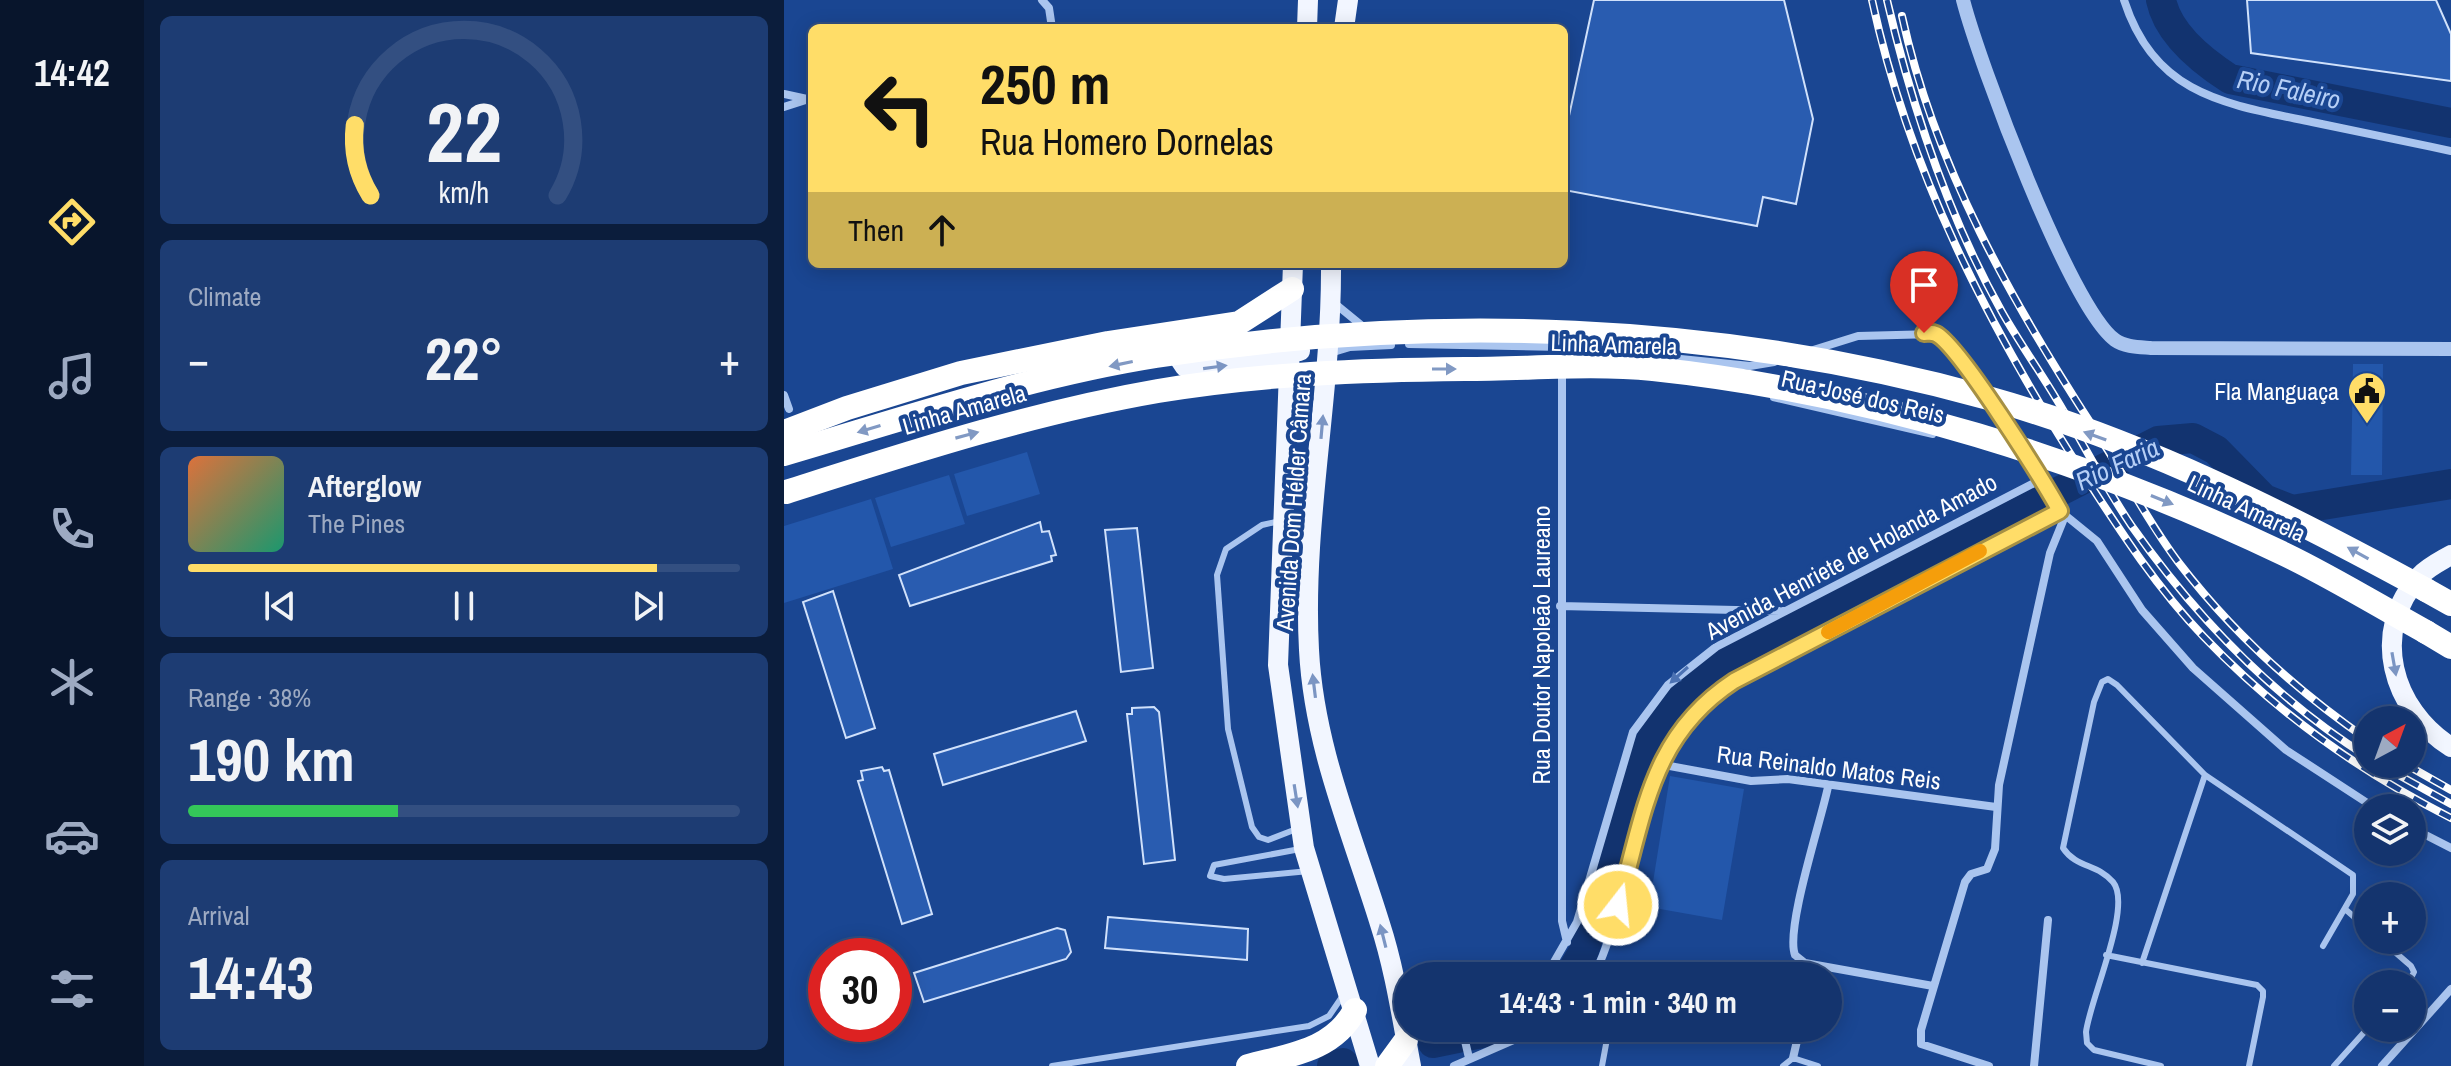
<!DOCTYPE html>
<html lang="en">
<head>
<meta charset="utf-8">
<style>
	:root { --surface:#14346e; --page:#1d3c73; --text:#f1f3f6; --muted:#9daac2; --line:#334f81; --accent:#ffdd68 }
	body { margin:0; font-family:"Archivo Narrow",sans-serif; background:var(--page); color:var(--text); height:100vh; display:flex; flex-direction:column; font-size:30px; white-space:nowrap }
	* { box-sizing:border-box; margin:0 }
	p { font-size:26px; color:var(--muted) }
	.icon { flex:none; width:44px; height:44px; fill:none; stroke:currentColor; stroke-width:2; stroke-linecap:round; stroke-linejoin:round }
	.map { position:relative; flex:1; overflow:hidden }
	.sheet { display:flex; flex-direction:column; gap:16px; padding:16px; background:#0b1d3c; width:640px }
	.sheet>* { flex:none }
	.guide { position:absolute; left:24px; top:24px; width:760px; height:244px; border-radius:12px; box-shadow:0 4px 20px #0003,0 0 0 2px var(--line); background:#ffdd68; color:#111; overflow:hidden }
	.needle { width:52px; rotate:41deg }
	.controls { position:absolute; left:1570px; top:706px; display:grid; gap:16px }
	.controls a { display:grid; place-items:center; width:72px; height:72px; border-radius:50%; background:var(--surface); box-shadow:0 4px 20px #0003,0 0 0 2px var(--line); font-size:40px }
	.speed { position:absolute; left:24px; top:938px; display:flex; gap:16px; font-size:40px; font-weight:700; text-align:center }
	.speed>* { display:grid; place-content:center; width:104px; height:104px; border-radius:50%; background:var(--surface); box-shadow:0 4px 20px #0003,0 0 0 2px var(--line); line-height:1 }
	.speed .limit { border:12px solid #d22; background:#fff; color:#111 }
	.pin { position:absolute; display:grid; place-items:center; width:68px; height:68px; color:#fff; margin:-82px -34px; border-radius:50% 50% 50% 0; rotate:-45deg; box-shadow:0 0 8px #0007 }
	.pin .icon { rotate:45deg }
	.me { position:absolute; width:88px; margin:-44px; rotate:16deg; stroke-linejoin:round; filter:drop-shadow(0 0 6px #0008) }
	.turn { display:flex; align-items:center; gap:28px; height:168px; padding:0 40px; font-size:36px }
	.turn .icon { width:104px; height:104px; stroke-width:2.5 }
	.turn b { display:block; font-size:56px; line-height:68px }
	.then { display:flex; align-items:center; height:76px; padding:0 40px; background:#0003; gap:16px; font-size:30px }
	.big { font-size:60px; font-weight:700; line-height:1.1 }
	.sheet .card { flex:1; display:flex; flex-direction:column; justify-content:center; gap:12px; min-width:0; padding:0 28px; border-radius:12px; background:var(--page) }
	.sheet .dial { align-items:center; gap:0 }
	.dial svg { height:208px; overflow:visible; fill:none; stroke:var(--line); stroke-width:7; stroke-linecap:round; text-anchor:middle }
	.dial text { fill:var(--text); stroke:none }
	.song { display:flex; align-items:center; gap:24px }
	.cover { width:96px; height:96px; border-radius:12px; background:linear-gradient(135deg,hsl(20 70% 55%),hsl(160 70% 35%)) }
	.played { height:8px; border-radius:4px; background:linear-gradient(90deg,var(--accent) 85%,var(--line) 85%) }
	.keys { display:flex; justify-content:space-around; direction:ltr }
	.heat { display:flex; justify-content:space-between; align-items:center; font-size:44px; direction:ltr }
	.charge { height:12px; border-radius:6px; background:linear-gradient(90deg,#34c759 38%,var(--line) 0) }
	.trip { position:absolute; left:610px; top:962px; width:448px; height:80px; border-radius:40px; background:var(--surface); box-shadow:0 4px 20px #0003,0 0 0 2px var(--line); font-weight:700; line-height:80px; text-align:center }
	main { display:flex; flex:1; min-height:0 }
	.dock { display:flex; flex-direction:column; width:144px; justify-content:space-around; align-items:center; background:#08152c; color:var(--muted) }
	.dock .icon { width:56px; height:56px }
	.dock .active { color:var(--accent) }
	.dock b { font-size:36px; color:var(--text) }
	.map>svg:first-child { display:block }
	.green { fill:#2357ab }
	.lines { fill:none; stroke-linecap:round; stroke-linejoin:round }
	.river { stroke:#12336f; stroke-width:30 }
	.building { fill:#295cb0; stroke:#d0e1fb; stroke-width:2 }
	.service { stroke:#aac5ef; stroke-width:6 }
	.minor { stroke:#aac5ef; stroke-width:8 }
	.tertiary { stroke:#aac5ef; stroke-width:14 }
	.primary { stroke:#f2f6ff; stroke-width:20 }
	.motorway { stroke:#fff; stroke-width:24 }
	.rail-casing { stroke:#fff; stroke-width:8 }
	.rail { stroke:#1a4692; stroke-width:5; stroke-dasharray:15; stroke-linecap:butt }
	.motorway-bridge { stroke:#fff; stroke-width:24 }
	.oneway { fill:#8199c3 }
	.oneway2 { fill:#7b95c3 }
	.oneway3 { fill:#4c72b3 }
	.route-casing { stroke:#a69044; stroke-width:20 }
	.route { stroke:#ffdd68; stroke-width:14 }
	.slow { stroke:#f59e0b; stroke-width:14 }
	.labels { text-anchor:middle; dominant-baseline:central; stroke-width:8; stroke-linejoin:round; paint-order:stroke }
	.street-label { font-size:24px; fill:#fff; stroke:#1a4692 }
	.poi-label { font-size:24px; fill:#fff; stroke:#1a4692; text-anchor:end }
	.water-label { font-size:26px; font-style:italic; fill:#b6cff6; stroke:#1a4692 }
</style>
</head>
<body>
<main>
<nav class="dock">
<b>14:42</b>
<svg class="icon active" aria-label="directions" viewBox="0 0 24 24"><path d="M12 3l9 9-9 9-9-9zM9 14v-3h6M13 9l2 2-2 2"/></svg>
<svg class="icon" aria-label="music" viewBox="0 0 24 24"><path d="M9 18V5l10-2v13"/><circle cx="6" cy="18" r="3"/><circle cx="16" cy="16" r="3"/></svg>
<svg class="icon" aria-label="phone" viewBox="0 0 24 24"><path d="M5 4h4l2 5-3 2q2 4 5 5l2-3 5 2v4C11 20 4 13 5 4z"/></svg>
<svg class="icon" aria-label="climate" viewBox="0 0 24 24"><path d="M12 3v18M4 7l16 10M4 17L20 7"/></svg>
<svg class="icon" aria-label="car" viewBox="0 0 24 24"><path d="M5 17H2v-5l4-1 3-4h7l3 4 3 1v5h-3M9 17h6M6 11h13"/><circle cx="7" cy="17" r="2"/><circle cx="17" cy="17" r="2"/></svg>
<svg class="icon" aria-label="filters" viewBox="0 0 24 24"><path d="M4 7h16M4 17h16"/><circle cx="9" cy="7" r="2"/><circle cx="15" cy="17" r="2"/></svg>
</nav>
<section class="sheet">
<div class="card dial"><svg viewBox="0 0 100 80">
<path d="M14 69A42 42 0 1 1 86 69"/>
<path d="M14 69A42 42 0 0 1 8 42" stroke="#ffdd68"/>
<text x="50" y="56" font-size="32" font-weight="700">22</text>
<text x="50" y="72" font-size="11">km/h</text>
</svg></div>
<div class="card"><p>Climate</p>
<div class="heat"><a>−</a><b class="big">22°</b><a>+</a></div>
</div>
<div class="card">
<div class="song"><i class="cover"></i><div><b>Afterglow</b><p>The Pines</p></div></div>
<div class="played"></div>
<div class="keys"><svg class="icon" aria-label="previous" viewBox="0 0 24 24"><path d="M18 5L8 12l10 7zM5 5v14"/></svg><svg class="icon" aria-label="pause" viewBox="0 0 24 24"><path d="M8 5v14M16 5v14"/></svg><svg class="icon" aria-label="next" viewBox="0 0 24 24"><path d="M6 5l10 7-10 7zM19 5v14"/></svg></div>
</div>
<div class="card"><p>Range · 38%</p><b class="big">190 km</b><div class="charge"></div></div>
<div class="card"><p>Arrival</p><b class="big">14:43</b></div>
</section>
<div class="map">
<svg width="1667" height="1066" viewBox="0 0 1667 1066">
	<rect width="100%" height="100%" fill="#1a4692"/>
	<path class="green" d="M1569 364H1599L1598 475H1567Z
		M243 452 256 494 183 516 170 474Z
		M165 475 181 524 107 547 91 498Z
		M87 499 109 569 0 603V526Z
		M886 776 960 789 938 920 865 907Z"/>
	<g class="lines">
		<path class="river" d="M1377 0C1384 34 1418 61 1446 79L1667 123
			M785 976 800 951C820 884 844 768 882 714 899 691 923 675 947 659L1374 441 1409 438 1432 450 1480 499 1508 510 1667 484
			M649 1043 722 1028
			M548 1066 559 1063"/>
	</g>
	<path class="building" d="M810 0H1000L1029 119 1012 204 979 197 973 226 780 190V139Z
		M1463 0H1652L1667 34V81L1467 53Z
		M256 522 258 532 265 531 272 555 267 556 268 561 126 606 115 575Z
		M353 528 369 668 337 672 321 530Z
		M49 591 91 728 62 738 19 602Z
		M370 707 375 712 391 860 360 864 343 714H348V708Z
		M292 711 302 741 159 785 150 754Z
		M98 767 100 771 105 770 148 914 118 924 74 781 79 780 77 771Z
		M324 917 464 929 463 960 321 948Z
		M273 928 281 930 287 952 282 959 140 1002 130 973Z"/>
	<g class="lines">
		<path class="service" d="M989 398 1149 435
			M496 521 478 525 442 549 433 575 444 729 468 827 475 837 484 840 515 828
			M516 849 430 865 426 876 440 879 525 871
			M1561 909 1584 929
			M1597 940 1627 966 1630 972 1624 984
			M1322 955 1473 985 1479 991V997L1465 1066
			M1358 963 1421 775
			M836 976 837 967
			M268 1066 525 1026 545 1016 560 994
			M818 1066 825 1028
			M999 1066 1009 1058 1034 1066
			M1377 1066 1310 1050 1303 1043 1302 1032C1306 999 1349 906 1329 882 1314 864 1292 868 1279 848L1310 702 1318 682 1324 679 1333 685 1421 775 1569 875V894L1539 946
			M1550 1066 1584 1028"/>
		<path class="minor" d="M258 0 265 8 268 28
			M1340 0C1371 96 1442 104 1528 122 1575 132 1621 141 1667 151
			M0 94 23 99
			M0 107 28 98
			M549 302 582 329
			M625 344 778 347 966 366 990 362
			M1026 351 1074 336 1151 334 1198 391
			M546 353 566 347 607 345
			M778 368V921L783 942
			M0 395 5 409
			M1208 406 1232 440
			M1245 458 1276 511 1313 541 1358 610 1409 668 1502 750 1591 808
			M776 606 1001 611
			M875 764 967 781 1004 779 1212 807
			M1044 787C1037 821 1001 929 1011 955L1021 963 1149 986
			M1628 828 1667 848
			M762 976 793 922 849 732 884 685 932 647 1258 479
			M809 976C821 955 827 931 834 907 860 816 865 737 950 681L1276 511
			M678 1028 685 1058
			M1009 1058 1016 1028
			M670 1066 757 1028
			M1205 1066 1137 1044V1030L1181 882 1187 874 1203 869 1211 849 1215 785 1266 553 1281 516
			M1250 1066 1264 920
			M1598 1066 1667 989"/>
		<path class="tertiary" d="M1179 0C1195 62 1286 307 1331 340 1341 347 1355 347 1367 348L1667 349"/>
		<path class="primary" d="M523 28 524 0
			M560 28 564 0
			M509 264 494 665 520 848 586 1066
			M547 264C548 393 518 522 525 650 530 747 568 833 596 924 611 970 618 1019 627 1066
			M400 340 395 358 401 367 411 370 516 351
			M1667 555C1657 561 1644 567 1636 576 1585 631 1608 710 1667 747"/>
		<path class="motorway" d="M0 432 63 408 177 373 324 343 455 323 508 289
			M1642 590 1667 604
			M1642 632 1667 647
			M464 1066C505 1055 549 1051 571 1010
			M603 1066 622 1040"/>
		<g class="rail-casing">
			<path id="rail" d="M1088 0C1125 172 1204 325 1298 472 1335 529 1372 587 1420 637 1492 712 1575 771 1667 818
				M1103 0C1128 107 1164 216 1218 312 1235 342 1255 370 1273 400 1298 441 1320 485 1347 525 1411 616 1490 698 1584 757
				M1118 16C1151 167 1228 302 1311 430 1340 474 1363 521 1395 563 1448 632 1513 691 1584 740
				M1595 764 1667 804
				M1621 764 1667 790"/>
		</g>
		<use href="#rail" class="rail"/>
		<path class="motorway-bridge" d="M0 454C123 418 246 376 372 356 648 313 935 323 1204 398 1358 441 1503 514 1642 590
			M2 492C125 453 247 413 374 391 476 374 577 370 681 369 743 369 808 363 869 369 1086 392 1304 460 1500 554 1548 577 1595 606 1642 632"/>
	</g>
	<defs><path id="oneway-solid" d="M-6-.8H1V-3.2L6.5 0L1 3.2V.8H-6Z" transform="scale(2)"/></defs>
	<g class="oneway">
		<use href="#oneway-solid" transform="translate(337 364) rotate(168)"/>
		<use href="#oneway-solid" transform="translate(660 369)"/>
		<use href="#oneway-solid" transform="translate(85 429) rotate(163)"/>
		<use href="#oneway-solid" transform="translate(183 435) rotate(-15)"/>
		<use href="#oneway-solid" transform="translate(1311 436) rotate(-160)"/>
		<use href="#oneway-solid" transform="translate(1378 500) rotate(22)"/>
		<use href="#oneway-solid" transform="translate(1574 553) rotate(-151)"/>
	</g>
	<g class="oneway2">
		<use href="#oneway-solid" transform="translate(431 367) rotate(-8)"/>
		<use href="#oneway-solid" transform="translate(538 427) rotate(-85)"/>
		<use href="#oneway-solid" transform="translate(1610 664) rotate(80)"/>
		<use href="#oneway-solid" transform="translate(530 686) rotate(-97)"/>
		<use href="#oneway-solid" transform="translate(512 796) rotate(81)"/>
		<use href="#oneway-solid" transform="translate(599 936) rotate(-104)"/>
	</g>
	<use class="oneway3" href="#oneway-solid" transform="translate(895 675) rotate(138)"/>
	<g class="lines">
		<g class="route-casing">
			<path id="route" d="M834 905C861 815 865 737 950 681L1276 511C1260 482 1175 345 1152 334 1148 332 1144 333 1140 333"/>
		</g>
		<use href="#route" class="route"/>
		<path class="slow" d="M1044 632 1196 551"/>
	</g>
	<defs>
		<g id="civic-pin" transform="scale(2)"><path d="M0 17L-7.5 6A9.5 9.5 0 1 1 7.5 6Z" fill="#ffdd68" stroke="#1a4692"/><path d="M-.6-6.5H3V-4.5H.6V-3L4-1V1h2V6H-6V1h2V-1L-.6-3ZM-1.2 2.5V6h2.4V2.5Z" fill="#111"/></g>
	</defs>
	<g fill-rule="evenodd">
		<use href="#civic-pin" x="1583" y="391"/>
	</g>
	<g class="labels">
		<g class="street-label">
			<text transform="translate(830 344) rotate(2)">Linha Amarela</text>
			<text transform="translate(1079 396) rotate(13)">Rua José dos Reis</text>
			<text transform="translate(180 409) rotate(-16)">Linha Amarela</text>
			<text transform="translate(509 502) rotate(-86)">Avenida Dom Hélder Câmara</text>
			<text transform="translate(1463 508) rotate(25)">Linha Amarela</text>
			<text transform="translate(1067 556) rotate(-28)">Avenida Henriete de Holanda Amado</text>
			<text transform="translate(757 645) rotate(-90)">Rua Doutor Napoleão Laureano</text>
			<text transform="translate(1045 767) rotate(7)">Rua Reinaldo Matos Reis</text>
		</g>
		<g class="poi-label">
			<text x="1555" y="391">Fla Manguaça</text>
		</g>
		<g class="water-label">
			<text transform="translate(1505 89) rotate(12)">Rio Faleiro</text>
			<text transform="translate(1333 464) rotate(-25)">Rio Faria</text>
		</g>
	</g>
</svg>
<div class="controls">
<a><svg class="needle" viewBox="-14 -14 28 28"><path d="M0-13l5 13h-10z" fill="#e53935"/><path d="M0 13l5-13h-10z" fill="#9daac2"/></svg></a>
<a><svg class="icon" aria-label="layers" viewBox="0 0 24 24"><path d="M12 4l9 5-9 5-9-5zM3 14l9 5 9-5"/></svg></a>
<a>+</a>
<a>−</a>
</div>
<div class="speed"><div class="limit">30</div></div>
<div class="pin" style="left:1140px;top:333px;background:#d93025"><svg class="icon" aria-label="arrive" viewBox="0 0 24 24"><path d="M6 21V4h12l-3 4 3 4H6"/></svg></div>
<svg class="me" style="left:834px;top:905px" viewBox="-20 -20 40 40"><circle r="17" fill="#ffdd68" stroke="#fff" stroke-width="3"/><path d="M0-11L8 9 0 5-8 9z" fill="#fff"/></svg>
<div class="trip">14:43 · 1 min · 340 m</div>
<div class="guide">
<div class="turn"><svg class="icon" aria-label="left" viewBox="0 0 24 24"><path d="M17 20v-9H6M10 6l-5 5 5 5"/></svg><div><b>250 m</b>Rua Homero Dornelas</div></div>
<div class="then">Then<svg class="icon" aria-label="ahead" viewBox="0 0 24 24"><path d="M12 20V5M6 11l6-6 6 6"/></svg></div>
</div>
</div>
</main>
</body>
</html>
